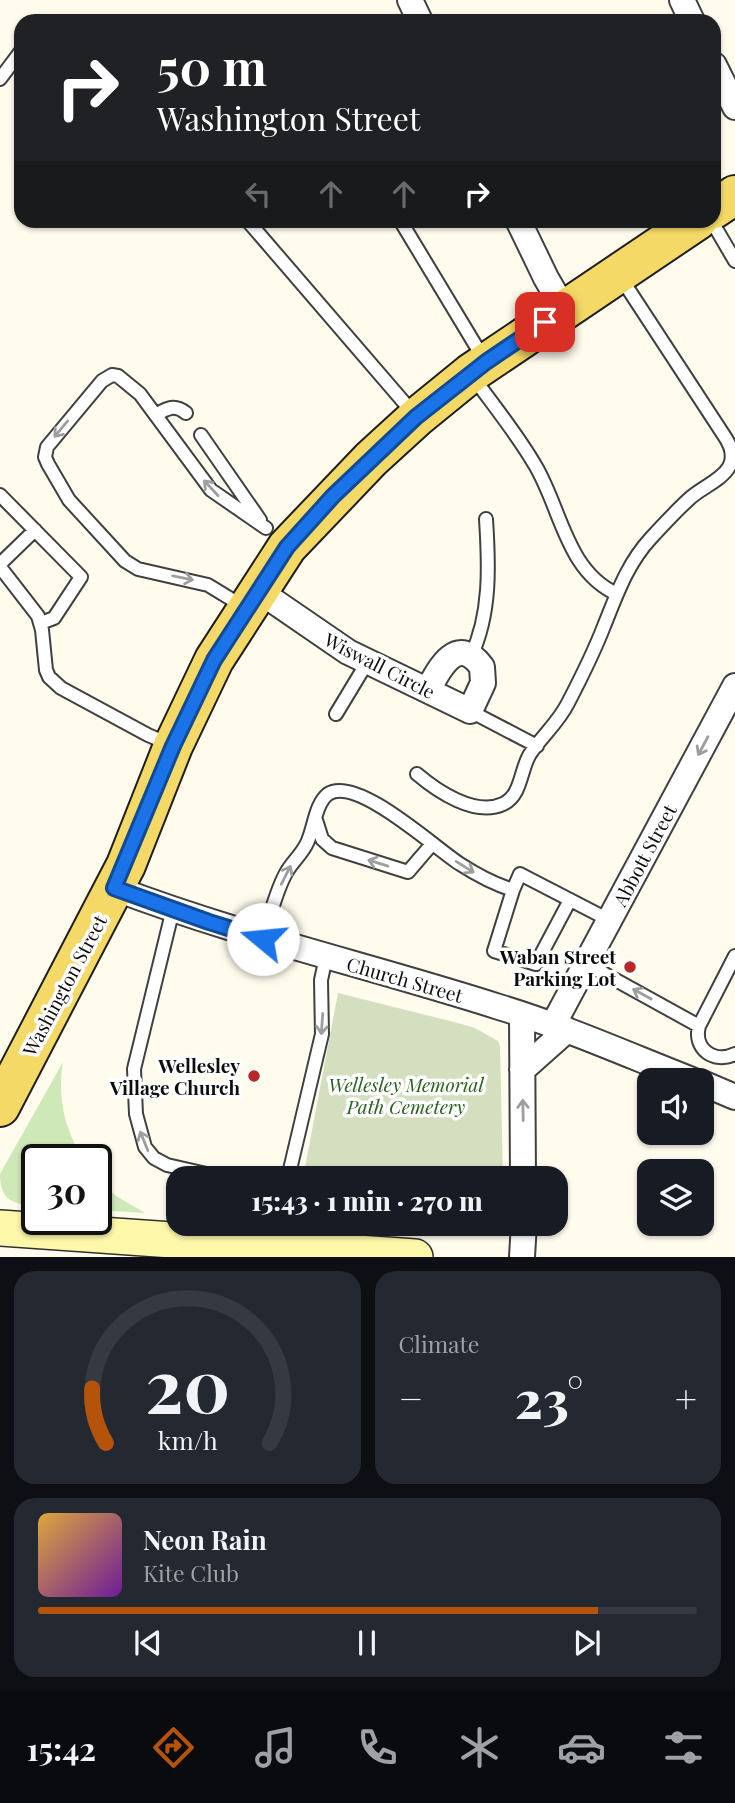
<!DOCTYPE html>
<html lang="en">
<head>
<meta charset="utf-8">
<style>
	:root { --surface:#171b24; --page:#242831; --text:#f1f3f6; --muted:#9ea1a6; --line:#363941; --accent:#b45309 }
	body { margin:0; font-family:"Playfair Display",serif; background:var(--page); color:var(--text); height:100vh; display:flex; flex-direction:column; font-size:26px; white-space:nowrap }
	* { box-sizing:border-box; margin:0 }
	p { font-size:23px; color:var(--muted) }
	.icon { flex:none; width:38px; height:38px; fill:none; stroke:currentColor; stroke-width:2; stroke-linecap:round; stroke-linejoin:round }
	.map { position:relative; height:1257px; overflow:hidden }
	.side { display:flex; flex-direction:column; gap:14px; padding:14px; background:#0d0f14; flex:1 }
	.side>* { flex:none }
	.guide { position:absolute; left:14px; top:14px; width:707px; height:214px; border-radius:21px; box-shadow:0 2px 5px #0004; background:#202124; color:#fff; overflow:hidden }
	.tools { position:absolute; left:637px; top:1068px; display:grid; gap:14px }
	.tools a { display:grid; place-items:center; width:77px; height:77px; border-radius:14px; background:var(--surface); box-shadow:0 2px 5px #0004; font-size:35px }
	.speed { position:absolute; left:21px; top:1144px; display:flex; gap:14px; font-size:35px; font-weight:700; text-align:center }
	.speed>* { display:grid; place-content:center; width:91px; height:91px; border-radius:50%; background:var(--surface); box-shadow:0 2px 5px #0004; line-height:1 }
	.speed .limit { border:4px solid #111; border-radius:10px; background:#fff; color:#111 }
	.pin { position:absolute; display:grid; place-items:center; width:60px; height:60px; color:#fff; margin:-30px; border-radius:14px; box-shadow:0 4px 10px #0006 }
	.me { position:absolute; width:77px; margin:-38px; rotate:287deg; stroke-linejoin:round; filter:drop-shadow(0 0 5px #0008) }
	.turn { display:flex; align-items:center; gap:24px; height:147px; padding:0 28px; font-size:32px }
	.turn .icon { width:91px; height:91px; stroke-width:2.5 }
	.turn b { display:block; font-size:49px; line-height:60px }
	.lanes { display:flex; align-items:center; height:66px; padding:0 28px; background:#0003; justify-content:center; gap:35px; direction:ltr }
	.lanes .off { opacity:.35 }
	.big { font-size:52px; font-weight:800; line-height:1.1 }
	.side .widget { flex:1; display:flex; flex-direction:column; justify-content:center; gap:10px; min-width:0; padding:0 24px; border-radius:21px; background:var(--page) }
	.side .dial { align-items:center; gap:0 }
	.dial svg { height:182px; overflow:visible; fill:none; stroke:var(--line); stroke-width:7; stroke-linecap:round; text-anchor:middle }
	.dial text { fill:var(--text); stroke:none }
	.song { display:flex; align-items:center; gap:21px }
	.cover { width:84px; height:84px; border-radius:10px; background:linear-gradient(135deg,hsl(40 70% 55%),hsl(280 70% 35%)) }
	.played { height:7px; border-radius:4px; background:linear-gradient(90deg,var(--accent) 85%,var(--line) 85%) }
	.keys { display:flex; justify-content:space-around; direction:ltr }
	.heat { display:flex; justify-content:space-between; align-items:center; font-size:38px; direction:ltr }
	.side .tiles { flex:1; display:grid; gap:14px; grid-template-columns:1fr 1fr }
	.widget:last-child { grid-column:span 2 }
	.trip { position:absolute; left:166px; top:1166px; width:402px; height:70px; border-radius:21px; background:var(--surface); box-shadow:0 2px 5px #0004; font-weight:800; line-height:70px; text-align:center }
	.tab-bar { display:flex; height:112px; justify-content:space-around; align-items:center; background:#090b0e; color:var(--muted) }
	.tab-bar .icon { width:49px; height:49px }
	.tab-bar .on { color:var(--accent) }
	.tab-bar b { font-size:32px; color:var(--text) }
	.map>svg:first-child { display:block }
	.green { fill:#cee8b7 }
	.cemetery { fill:#d3dfbf }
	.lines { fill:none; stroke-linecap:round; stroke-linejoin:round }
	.lane-casing { stroke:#404040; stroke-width:16 }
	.street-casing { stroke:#404040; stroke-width:28 }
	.secondary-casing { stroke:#2f2f2f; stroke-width:38 }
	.primary-casing { stroke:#1e1e1e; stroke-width:42 }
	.lane { stroke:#fff; stroke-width:12 }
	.street { stroke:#fff; stroke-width:24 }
	.secondary { stroke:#fdf7a9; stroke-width:35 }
	.primary { stroke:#f5d966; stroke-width:38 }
	.oneway { stroke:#9e9e9e }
	.route-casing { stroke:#114b97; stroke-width:18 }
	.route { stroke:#1a73e8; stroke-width:12 }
	.poi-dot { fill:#b92829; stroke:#fff; stroke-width:2.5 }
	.labels { text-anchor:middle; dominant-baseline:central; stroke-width:7; stroke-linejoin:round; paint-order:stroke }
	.street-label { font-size:19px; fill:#0d0d0d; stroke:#fff }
	.poi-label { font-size:19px; font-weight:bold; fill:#0d0d0d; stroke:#fff; text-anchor:end }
	.park-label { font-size:19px; font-style:italic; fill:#2a621f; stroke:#fff }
</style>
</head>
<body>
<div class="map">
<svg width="735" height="1257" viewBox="0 0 735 1257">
	<rect width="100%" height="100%" fill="#fffced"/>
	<path class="green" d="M63 1062C57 1099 65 1128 83 1160H37V1206C13 1204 0 1201 0 1174Z
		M96 1178 116 1196 145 1213 96 1210Z"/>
	<path class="cemetery" d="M338 993 458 1023 475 1028 498 1041 500 1046 503 1178H303Z"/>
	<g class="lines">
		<g class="lane-casing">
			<path id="lane" d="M0 79 21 51
				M247 220 414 414
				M400 220 485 361
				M711 220 735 261
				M473 377C494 406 517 434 535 465 561 508 566 571 617 594
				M156 415C167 408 175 404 186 413
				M201 435 260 520
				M0 495 81 577 54 618 41 623
				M0 564 35 530
				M0 567 38 616 42 630 46 670 49 677 61 688 148 735 169 744
				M244 607 208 585 138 569 125 561 69 500 48 464 45 457 47 447 102 381 112 375 118 376 140 394 211 490 266 528
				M471 656C491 614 489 565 486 519
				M470 711 537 746
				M336 714 368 661
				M417 774C437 791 475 817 503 804 522 795 520 770 530 754 542 736 558 723 568 703 581 678 594 652 604 626 617 594 627 564 651 538 663 525 675 512 688 500 700 488 721 481 729 467 735 456 731 446 725 437L621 278
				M316 820 322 839 332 848 408 872 432 844
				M513 890 494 951 536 964 570 900
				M173 909 134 1069 136 1114 145 1147 154 1158 167 1165 224 1178
				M263 939C270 917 275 893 286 873 292 862 302 854 307 843 314 829 315 804 328 794 357 775 436 849 460 864 477 875 494 884 513 890L520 874 609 920
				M735 956 699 1026C693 1049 714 1064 735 1054
				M585 963 699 1026
				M654 1134 655 1132
				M288 1178 322 1034 321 980 326 957"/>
		</g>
		<g class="street-casing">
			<path id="street" d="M410 0 420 21
				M682 0 692 21
				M714 65 735 107
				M518 220 546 278 564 309
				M259 591 348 652 470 711 483 683 482 667C457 633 439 669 428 690
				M114 888C240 936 371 966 499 1007 565 1027 628 1055 692 1080
				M522 1015 523 1178
				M553 1025 735 686
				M522 1070 567 1030
				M702 1083 735 1097
				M522 1257 524 1223"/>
		</g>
		<g class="secondary-casing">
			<path id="secondary" d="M0 1228 415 1257"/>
		</g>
		<g class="primary-casing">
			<path id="primary" d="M714 209 735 195
				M0 1107 126 865 173 746 214 660 287 547 371 459 417 417 471 373 698 220"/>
		</g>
		<use href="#lane" class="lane"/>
		<use href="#street" class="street"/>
		<use href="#secondary" class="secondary"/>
		<use href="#primary" class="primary"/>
	</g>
	<defs><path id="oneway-shaft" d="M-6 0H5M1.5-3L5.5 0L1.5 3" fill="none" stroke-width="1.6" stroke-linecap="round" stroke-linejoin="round" transform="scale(1.75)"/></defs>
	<g class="oneway">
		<use href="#oneway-shaft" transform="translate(61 429) rotate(130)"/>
		<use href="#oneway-shaft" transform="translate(211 488) rotate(-133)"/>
		<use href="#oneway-shaft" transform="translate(183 578) rotate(11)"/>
		<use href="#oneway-shaft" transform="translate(703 746) rotate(118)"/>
		<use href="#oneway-shaft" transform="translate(378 863) rotate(-163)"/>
		<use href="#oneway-shaft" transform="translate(465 867) rotate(32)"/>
		<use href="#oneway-shaft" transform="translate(286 875) rotate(-63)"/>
		<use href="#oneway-shaft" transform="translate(642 994) rotate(-151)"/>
		<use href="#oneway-shaft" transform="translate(322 1024) rotate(94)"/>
		<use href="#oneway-shaft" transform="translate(523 1110) rotate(-91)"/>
		<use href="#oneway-shaft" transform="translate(144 1141) rotate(-112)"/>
	</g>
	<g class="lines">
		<g class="route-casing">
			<path id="route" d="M263 939 209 922 114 888 173 746 214 660 287 547 333 496 416 417 486 362 545 322"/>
		</g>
		<use href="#route" class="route"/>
	</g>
	<g class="poi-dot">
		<circle cx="630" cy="967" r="7"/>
		<circle cx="254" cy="1076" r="7"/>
	</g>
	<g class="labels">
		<g class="street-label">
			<text transform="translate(380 665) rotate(27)">Wiswall Circle</text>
			<text transform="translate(644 855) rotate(-62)">Abbott Street</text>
			<text transform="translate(405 979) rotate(16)">Church Street</text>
			<text transform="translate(64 985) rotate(-62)">Washington Street</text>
		</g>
		<g class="poi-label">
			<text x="616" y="956">Waban Street<tspan x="616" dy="22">Parking Lot</tspan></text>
			<text x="240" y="1065">Wellesley<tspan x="240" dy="22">Village Church</tspan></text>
		</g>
		<g class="park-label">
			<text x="406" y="1084">Wellesley Memorial<tspan x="406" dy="22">Path Cemetery</tspan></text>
		</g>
	</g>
</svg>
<div class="tools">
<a><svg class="icon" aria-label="sound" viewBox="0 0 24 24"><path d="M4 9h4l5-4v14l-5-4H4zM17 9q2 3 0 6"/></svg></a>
<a><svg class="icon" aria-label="layers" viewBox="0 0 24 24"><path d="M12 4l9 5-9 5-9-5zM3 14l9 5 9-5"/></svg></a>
</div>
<div class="speed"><div class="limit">30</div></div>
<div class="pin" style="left:545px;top:322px;background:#d93025"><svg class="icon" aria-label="arrive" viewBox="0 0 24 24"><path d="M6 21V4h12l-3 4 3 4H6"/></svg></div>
<svg class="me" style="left:263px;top:939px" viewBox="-20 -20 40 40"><circle r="19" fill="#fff"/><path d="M0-13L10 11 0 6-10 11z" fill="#1a73e8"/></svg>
<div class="trip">15:43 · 1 min · 270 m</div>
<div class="guide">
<div class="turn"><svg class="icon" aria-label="right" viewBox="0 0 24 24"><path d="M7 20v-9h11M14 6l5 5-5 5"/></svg><div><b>50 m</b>Washington Street</div></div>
<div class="lanes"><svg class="icon off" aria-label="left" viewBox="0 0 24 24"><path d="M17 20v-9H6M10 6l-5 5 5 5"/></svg><svg class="icon off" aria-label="ahead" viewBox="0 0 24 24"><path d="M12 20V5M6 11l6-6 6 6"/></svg><svg class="icon off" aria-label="ahead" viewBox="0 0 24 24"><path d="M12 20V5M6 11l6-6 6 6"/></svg><svg class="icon" aria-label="right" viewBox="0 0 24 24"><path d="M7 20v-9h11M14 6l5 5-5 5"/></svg></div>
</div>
</div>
<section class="side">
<div class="tiles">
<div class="widget dial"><svg viewBox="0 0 100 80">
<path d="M14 69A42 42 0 1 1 86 69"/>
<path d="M14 69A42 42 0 0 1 8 45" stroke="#b45309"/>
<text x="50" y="56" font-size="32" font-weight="700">20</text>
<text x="50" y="72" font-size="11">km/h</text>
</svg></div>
<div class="widget"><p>Climate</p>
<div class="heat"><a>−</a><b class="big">23°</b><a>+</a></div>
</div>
<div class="widget">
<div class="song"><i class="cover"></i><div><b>Neon Rain</b><p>Kite Club</p></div></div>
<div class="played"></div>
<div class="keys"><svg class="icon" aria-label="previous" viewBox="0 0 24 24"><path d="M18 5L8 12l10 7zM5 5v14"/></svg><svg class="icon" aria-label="pause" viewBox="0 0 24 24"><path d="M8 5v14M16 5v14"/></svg><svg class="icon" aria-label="next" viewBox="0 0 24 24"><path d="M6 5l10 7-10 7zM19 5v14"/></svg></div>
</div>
</div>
</section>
<nav class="tab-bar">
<b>15:42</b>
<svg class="icon on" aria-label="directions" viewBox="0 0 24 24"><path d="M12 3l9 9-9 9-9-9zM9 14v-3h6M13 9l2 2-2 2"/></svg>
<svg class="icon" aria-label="music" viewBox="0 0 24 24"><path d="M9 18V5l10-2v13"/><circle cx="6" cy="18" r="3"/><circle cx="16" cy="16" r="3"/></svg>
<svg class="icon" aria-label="phone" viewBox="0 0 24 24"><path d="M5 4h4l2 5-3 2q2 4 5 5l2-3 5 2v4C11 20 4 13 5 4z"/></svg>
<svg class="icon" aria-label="climate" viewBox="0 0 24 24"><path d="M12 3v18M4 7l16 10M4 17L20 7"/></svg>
<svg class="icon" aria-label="car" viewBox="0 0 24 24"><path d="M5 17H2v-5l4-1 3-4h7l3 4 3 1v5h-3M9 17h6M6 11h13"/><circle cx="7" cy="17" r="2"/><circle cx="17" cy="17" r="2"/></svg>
<svg class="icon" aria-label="filters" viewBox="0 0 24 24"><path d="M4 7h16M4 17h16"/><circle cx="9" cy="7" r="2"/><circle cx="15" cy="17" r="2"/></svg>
</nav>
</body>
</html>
